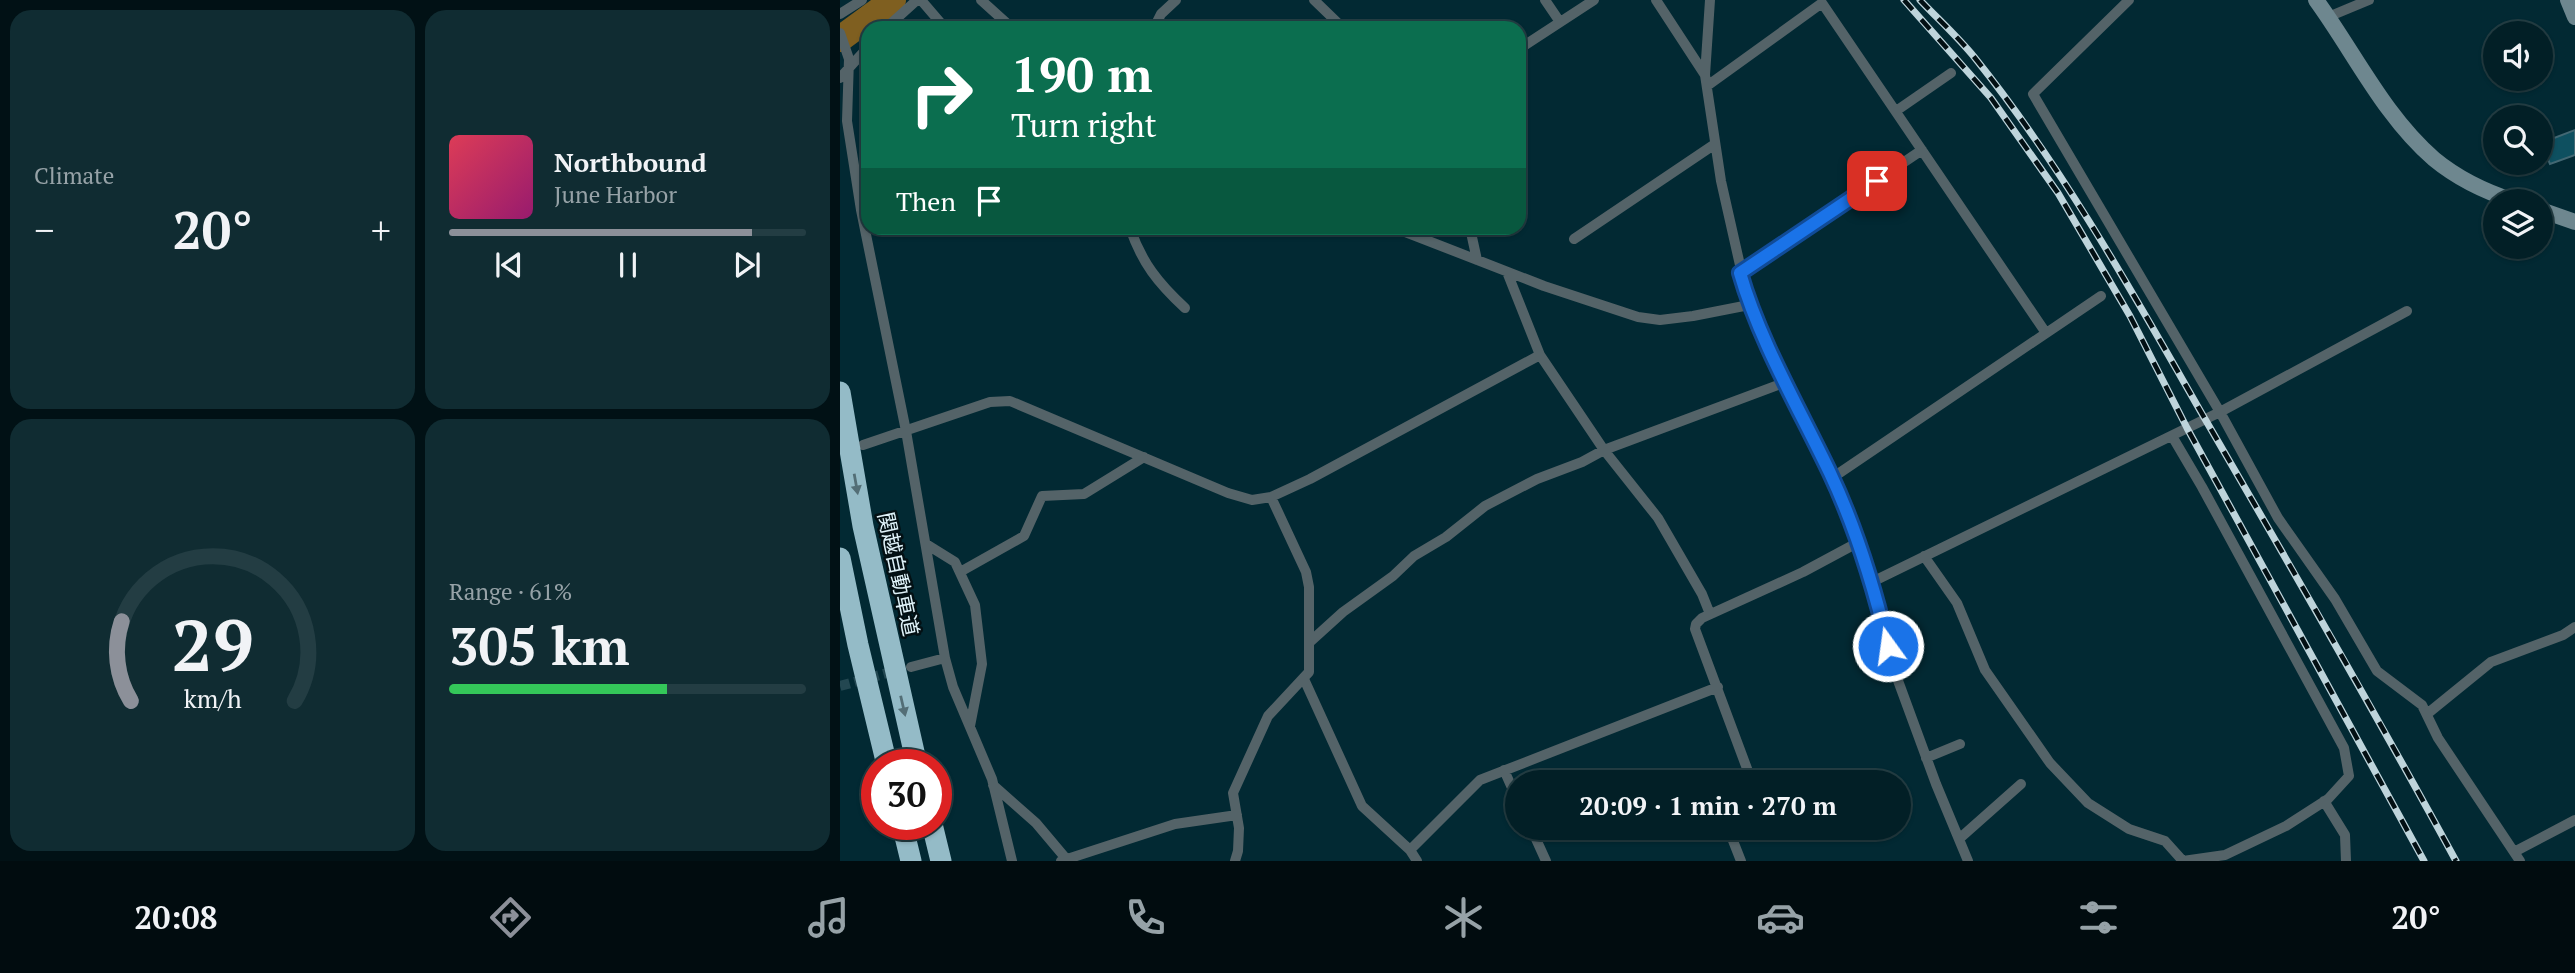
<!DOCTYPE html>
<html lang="en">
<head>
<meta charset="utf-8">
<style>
	:root { --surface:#021f26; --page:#102c32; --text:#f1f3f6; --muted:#96a2a7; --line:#233d43; --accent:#8c9099 }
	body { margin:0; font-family:"PT Serif","Noto Sans JP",serif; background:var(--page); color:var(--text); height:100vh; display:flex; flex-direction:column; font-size:26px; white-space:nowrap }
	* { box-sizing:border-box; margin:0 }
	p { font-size:23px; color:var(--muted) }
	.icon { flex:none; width:38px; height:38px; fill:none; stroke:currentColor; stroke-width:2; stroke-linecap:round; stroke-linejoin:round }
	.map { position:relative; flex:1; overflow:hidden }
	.drawer { display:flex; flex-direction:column; gap:10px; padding:10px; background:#011115; width:840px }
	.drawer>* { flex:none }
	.top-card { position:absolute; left:21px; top:21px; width:665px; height:214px; border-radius:21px; box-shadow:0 2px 5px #0004,0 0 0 2px var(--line); background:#0b6e4f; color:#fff; overflow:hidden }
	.buttons { position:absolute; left:1643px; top:21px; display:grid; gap:14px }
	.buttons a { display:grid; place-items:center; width:70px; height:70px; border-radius:50%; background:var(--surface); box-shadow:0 2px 5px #0004,0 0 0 2px var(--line); font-size:35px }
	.speed { position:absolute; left:21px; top:749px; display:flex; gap:14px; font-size:35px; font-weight:700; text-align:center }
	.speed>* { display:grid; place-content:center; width:91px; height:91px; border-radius:50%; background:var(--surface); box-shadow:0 2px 5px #0004,0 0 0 2px var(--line); line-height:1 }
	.speed .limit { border:10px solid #d22; background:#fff; color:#111 }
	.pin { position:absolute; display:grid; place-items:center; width:60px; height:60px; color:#fff; margin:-30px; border-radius:14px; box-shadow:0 4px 10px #0006 }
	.me { position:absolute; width:77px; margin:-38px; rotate:346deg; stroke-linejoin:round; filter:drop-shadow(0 0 5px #0008) }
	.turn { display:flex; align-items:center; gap:24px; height:147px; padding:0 35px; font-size:32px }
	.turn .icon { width:91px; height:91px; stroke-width:2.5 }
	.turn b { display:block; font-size:49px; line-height:60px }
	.then { display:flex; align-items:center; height:66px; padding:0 35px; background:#0003; gap:14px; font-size:26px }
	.big { font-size:52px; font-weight:800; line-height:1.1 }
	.drawer .tile { flex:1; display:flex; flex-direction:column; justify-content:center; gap:10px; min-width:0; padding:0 24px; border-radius:21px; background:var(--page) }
	.drawer .dial { align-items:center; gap:0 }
	.dial svg { height:182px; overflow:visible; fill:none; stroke:var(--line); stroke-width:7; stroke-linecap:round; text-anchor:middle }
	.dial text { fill:var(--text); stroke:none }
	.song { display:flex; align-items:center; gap:21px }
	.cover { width:84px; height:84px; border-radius:10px; background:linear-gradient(135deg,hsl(350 70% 55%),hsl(320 70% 35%)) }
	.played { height:7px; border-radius:4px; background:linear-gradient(90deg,var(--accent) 85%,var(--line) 85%) }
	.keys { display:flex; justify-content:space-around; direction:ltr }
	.heat { display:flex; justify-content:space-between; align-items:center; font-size:38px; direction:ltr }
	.charge { height:10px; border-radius:5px; background:linear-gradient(90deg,#34c759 61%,var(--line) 0) }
	.drawer .tiles { flex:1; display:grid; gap:10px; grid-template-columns:repeat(2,1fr) }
	.trip { position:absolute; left:665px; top:770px; width:406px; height:70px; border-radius:35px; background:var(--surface); box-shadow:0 2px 5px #0004,0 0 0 2px var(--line); font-weight:800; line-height:70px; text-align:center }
	.dock { display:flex; height:112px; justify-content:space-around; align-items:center; background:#010c0f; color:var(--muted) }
	.dock .icon { width:49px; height:49px }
	.dock .current { color:var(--accent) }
	.dock b { font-size:32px; color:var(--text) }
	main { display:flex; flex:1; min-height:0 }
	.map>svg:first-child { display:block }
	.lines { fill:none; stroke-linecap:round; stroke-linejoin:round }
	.river { stroke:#7f5f20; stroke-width:26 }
	.building { fill:#0e5060; stroke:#436873; stroke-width:2 }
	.street-tunnel { stroke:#234751; stroke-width:10; stroke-dasharray:10 5; stroke-linecap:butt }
	.street { stroke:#546368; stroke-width:10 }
	.secondary { stroke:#6e878f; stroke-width:16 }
	.highway { stroke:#94bbc7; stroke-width:21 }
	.rail-casing { stroke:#bed4db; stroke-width:7 }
	.rail { stroke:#031014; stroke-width:4.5; stroke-dasharray:13; stroke-linecap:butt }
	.oneway { fill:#536e76 }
	.route-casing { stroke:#114b97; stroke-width:18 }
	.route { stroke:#1a73e8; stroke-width:12 }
	.labels { text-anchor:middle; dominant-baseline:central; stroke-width:5; stroke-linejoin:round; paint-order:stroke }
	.street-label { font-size:21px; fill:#dff2f9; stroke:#031014 }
</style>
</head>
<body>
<main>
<section class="drawer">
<div class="tiles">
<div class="tile"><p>Climate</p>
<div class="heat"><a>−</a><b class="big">20°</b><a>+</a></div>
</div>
<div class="tile">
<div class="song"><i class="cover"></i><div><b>Northbound</b><p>June Harbor</p></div></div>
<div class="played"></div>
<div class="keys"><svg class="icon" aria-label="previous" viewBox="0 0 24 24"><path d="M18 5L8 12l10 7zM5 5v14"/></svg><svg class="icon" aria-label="pause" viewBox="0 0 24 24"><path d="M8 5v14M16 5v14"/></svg><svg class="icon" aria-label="next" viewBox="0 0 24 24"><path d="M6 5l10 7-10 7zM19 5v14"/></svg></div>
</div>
<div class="tile dial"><svg viewBox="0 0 100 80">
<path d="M14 69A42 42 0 1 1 86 69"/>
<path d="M14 69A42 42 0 0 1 10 34" stroke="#8c9099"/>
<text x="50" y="56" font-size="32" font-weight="700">29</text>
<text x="50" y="72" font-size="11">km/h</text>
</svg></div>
<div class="tile"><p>Range · 61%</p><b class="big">305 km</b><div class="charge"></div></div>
</div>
</section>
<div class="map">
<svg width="1735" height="861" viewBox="0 0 1735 861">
	<rect width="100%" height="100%" fill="#022933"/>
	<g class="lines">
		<path class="river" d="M0 39 53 0"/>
	</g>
	<path class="building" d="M1735 130V155L1710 164 1701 143Z"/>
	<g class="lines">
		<path class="street-tunnel" d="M0 686 58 670"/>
		<path class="street" d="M81 0 105 28
			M141 0 172 28
			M474 0 503 28
			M705 0 720 22
			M816 0 865 75
			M870 0 865 75 881 181 909 305 992 478 1032 582 1053 667 1096 784 1128 861
			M1289 0 1193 94 1380 412 1438 518 1495 599 1537 671 1582 705 1598 738 1680 861
			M0 14 22 0
			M1488 17 1529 0
			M46 28 77 0
			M314 28 321 14 336 0
			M0 33 9 59 7 121 21 210 66 431 105 658 113 687 152 779 172 861
			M679 49 754 0
			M0 78 28 47
			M867 86 982 3 1206 333
			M1056 111 1111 73
			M290 228C302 263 318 283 345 308
			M555 228 704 286 798 317 820 320 853 316 909 305
			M630 228 637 260
			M734 239 875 144
			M667 272 700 355 764 450 818 518 862 594 870 614
			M900 273 1082 150
			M23 445 150 402 170 401 388 493 412 500 431 497 470 479 700 355
			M992 478 1261 296
			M86 544 115 562 135 605 142 664 130 726
			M1084 556 1117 603 1145 670 1210 763 1248 803 1289 829 1325 841 1343 861 1385 855 1446 826 1488 799 1509 776 1504 748 1362 487 1332 436
			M120 572 184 536 202 496 244 494 304 457
			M1032 582 1380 412 1567 311
			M471 641 503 612 553 576 574 556 606 537 645 506 697 479 742 462 764 450 946 382
			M71 667 105 658
			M464 679 522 806 570 850
			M1587 714 1651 662 1723 635 1735 627
			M1086 758 1120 744
			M664 770 677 799
			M912 782 855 629 856 624 862 618 963 572 1017 543
			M153 785 196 823 228 861
			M1484 801 1505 835 1506 861
			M691 828 706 861
			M888 828 901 861
			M1119 839 1181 784
			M1674 852 1735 820
			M221 861 335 824 397 815
			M395 861 398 851 399 828 393 793 428 716 469 672V587L466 572 431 497
			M577 861 570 850 640 780 878 687"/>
		<path class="secondary" d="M1476 0C1514 52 1544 116 1594 159 1617 178 1646 192 1674 201
			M1728 0 1735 17
			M1701 210 1735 222"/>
		<path class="highway" d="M0 392 23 526 77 765
			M0 558 18 645 47 765
			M62 824 71 861
			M92 824 101 861"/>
		<g class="rail-casing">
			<path id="rail" d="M1064 0 1151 98 1218 193 1290 316 1347 428 1584 861
				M1080 0C1098 19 1118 37 1135 58 1224 169 1294 295 1365 419 1450 565 1535 712 1616 861"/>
		</g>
		<use href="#rail" class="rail"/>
	</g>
	<defs><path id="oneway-solid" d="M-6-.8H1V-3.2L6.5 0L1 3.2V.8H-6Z" transform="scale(1.75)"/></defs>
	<g class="oneway">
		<use href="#oneway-solid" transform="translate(16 484) rotate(80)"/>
		<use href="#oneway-solid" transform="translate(63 706) rotate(77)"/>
	</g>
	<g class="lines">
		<g class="route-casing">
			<path id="route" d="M1037 181 900 273C919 340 960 410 990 473 1016 528 1034 587 1048 646"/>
		</g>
		<use href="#route" class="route"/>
	</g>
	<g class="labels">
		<g class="street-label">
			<text transform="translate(59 574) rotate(78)">関越自動車道</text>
		</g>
	</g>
</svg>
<div class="buttons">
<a><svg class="icon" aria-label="sound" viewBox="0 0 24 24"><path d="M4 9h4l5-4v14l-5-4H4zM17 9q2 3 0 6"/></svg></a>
<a><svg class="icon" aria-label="search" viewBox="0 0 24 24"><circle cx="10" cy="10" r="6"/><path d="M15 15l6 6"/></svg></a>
<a><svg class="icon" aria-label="layers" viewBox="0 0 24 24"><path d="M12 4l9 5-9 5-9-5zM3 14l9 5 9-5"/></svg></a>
</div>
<div class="speed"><div class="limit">30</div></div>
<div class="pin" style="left:1037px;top:181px;background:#d93025"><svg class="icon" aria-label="arrive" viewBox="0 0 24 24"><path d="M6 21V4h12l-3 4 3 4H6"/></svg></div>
<svg class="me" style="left:1048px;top:646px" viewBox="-20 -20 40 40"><circle r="17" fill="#1a73e8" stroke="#fff" stroke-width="3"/><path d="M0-11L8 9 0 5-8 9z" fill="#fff"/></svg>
<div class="trip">20:09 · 1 min · 270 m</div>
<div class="top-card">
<div class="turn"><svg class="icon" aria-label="right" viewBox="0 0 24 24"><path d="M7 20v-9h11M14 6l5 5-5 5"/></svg><div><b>190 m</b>Turn right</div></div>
<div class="then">Then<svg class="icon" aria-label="arrive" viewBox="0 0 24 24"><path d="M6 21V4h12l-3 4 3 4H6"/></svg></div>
</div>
</div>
</main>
<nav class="dock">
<b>20:08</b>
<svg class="icon current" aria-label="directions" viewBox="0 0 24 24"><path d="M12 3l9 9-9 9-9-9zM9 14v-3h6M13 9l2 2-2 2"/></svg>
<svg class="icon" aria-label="music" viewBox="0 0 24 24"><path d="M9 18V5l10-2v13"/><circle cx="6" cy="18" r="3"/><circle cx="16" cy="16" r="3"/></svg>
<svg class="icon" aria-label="phone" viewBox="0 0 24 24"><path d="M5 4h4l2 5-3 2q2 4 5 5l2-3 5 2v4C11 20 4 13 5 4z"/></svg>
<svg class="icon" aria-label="climate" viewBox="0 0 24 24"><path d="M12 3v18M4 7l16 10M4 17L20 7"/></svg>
<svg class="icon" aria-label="car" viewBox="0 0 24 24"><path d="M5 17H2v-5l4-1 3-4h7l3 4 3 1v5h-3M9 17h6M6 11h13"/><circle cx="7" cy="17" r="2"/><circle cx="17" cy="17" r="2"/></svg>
<svg class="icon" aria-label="filters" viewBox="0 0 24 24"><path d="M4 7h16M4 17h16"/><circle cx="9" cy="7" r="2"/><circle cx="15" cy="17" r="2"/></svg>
<b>20°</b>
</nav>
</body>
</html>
